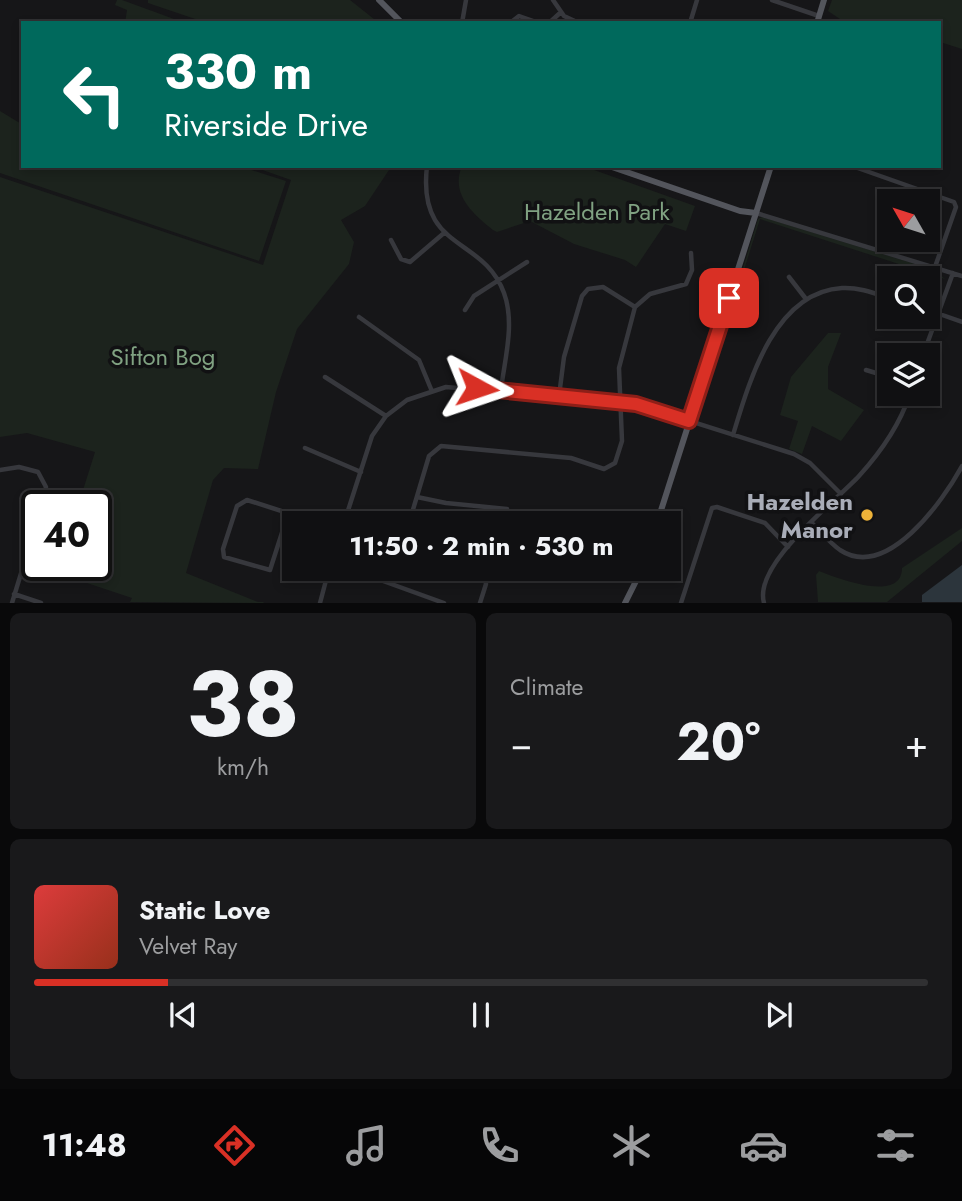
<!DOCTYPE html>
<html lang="en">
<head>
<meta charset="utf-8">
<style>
	:root { --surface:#101012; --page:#19191b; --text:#f1f3f6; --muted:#9c9d9f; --line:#303032; --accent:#d93025 }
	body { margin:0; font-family:Jost,sans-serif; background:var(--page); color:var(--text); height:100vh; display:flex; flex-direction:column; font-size:26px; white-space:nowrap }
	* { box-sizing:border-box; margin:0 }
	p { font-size:23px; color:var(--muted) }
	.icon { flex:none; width:38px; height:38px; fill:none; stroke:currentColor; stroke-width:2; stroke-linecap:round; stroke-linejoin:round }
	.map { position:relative; height:603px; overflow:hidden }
	.side { display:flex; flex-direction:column; gap:10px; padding:10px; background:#09090a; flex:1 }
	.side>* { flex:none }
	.guide { position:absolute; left:21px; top:21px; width:920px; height:147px; border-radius:0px; box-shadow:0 4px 10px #0003,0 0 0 2px var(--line); background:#00695c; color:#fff; overflow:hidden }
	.needle { width:46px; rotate:309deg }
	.tools { position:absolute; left:877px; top:189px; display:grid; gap:14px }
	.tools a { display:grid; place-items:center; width:63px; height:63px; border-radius:0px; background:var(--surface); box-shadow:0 4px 10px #0003,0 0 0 2px var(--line); font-size:35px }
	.speed { position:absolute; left:21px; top:490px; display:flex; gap:14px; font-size:35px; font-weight:700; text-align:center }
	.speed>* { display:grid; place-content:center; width:91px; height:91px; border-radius:50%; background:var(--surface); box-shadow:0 4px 10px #0003,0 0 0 2px var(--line); line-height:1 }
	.speed .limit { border:4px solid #111; border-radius:10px; background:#fff; color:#111 }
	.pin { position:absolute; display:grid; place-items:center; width:60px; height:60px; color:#fff; margin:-30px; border-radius:14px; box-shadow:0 4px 10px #0006 }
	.me { position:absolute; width:77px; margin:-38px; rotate:95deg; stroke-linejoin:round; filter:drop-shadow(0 0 5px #0008) }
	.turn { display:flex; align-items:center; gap:24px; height:147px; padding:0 28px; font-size:32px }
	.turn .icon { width:91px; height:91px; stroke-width:2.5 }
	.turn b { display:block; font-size:49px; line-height:60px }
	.big { font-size:52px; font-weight:700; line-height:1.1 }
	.side .tile { flex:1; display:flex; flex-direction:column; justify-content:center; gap:10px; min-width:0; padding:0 24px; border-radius:10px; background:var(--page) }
	.side .dial { align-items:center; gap:0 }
	.dial b { font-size:91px; line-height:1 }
	.song { display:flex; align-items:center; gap:21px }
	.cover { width:84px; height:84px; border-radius:10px; background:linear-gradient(135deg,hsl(0 70% 55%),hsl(10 70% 35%)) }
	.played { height:7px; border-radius:4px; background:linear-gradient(90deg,var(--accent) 15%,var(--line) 15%) }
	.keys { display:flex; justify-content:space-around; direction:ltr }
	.heat { display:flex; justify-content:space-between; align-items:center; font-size:38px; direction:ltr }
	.side .tiles { flex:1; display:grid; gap:10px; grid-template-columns:1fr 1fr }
	.tile:last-child { grid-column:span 2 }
	.trip { position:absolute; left:282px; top:511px; width:399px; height:70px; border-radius:0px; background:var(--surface); box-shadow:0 4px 10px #0003,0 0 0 2px var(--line); font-weight:700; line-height:70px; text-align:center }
	.tabs { display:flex; height:112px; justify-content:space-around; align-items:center; background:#060607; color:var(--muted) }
	.tabs .icon { width:49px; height:49px }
	.tabs .selected { color:var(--accent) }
	.tabs b { font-size:32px; color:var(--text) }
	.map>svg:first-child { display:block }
	.green { fill:#1c231d }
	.water { fill:#2c353c }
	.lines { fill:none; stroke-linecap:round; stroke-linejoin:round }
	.minor { stroke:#37383d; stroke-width:4.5 }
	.major { stroke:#53555c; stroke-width:6 }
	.route-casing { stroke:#8d1f18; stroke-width:18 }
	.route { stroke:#d93025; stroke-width:12 }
	.poi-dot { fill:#edb239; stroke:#111113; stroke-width:2.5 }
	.labels { text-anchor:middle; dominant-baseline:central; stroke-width:7; stroke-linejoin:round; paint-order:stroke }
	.park-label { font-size:24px; fill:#80a282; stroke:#111113 }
	.poi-label { font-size:24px; font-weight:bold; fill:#a9adb8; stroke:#111113; text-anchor:end }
</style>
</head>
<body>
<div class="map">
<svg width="962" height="603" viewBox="0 0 962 603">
	<rect width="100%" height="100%" fill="#161618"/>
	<path class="green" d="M117 0H122L185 23H125L127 10 115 5Z
		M148 0H350L379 23H207L148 3Z
		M832 0H962V49L940 42V23L866 20 846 23 828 11Z
		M0 111 23 125V166H239L286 181 259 261 0 173Z
		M251 166H388L389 170 365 206 341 220 354 242 349 264 297 329 276 392 258 469 224 468 213 480 186 573 258 602H264L263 603 130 602 132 598 57 573 59 565H96V506H78L95 452 27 433 0 437V177L263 265 291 180Z
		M462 166H583L695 206 686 231 665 224 636 267 625 260 574 244 530 221 497 232 493 230C473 214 450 194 462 166Z
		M762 217 935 270 945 279 760 219 697 419 758 219Z
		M828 333H841L828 367V389L864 410 841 441 812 426 802 454 789 449 798 421 780 415 791 377Z
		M962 528V541L887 602H818L816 575 819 571C839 579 902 603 902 568Z"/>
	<path class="water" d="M962 565V602H922V595Z"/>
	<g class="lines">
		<path class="minor" d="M553 0 564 16 579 23
			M772 0 819 16
			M462 23 466 0
			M510 23 519 16 539 23
			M549 23 560 13
			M690 23 697 0
			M427 166C417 252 483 235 504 293 515 323 505 358 501 389
			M852 166 954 202 956 207 935 267
			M756 213 962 276
			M391 240 401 259 410 262 444 233
			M789 277 806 299
			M465 310 474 296 527 262
			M928 310 962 322
			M359 317 419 360 431 389
			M923 355 953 273
			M866 370 889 377
			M325 377 386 416
			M559 396 564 357 582 296 588 289 603 287 635 307
			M733 435C749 382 774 292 842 288 858 287 874 293 889 298
			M305 448 361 472
			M0 470 19 467 38 472 46 487 41 506
			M417 497 446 503 507 509
			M288 514 270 570 224 557 223 549 237 506 247 500 319 523
			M344 523 372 436 386 416 407 400 446 387 636 404 794 454 810 463 841 494
			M409 523 429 456 441 446 571 458 604 469 615 463 622 441 619 368 635 307 650 294 686 284 692 270 691 253
			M812 523C821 532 830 543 840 550 887 581 943 501 962 466
			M350 569 444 603
			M390 583 394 569
			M14 594 41 603
			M12 603 37 521
			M320 603 329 569
			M480 603 486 584 483 572
			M681 603 712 508 717 507 765 523 788 547
			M764 603C753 564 834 503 859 476 880 453 900 424 910 394"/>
		<path class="major" d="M379 0 402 23
			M817 23 824 0
			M609 166 740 211 756 213
			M657 523 771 166
			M625 603 642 569"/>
	</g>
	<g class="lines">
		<g class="route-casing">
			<path id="route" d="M477 388 636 404 689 421 729 298"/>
		</g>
		<use href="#route" class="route"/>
	</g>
	<circle class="poi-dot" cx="867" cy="515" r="7"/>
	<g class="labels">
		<g class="park-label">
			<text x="597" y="211">Hazelden Park</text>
			<text x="163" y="356">Sifton Bog</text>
		</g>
		<g class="poi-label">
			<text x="853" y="501">Hazelden<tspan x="853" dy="28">Manor</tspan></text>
		</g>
	</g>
</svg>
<div class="tools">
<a><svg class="needle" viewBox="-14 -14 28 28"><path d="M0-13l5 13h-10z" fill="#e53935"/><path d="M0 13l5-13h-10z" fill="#9c9d9f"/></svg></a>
<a><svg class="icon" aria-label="search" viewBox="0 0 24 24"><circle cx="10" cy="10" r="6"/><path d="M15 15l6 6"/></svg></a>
<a><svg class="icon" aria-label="layers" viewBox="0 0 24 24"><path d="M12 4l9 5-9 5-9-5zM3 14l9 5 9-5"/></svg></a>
</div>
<div class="speed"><div class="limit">40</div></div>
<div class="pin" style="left:729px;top:298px;background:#d93025"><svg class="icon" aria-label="arrive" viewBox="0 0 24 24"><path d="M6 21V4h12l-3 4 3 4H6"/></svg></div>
<svg class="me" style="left:477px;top:388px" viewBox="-20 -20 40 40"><path d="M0-17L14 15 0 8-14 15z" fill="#d93025" stroke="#fff" stroke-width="4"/></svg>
<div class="trip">11:50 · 2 min · 530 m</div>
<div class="guide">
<div class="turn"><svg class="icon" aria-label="left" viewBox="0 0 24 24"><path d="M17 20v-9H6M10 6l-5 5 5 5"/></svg><div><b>330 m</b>Riverside Drive</div></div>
</div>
</div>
<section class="side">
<div class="tiles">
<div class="tile dial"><b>38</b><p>km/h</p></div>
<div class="tile"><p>Climate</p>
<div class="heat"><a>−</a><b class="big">20°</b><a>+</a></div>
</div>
<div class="tile">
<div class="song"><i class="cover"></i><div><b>Static Love</b><p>Velvet Ray</p></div></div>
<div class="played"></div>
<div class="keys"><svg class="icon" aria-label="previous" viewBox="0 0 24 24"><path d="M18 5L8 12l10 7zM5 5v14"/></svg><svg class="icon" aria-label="pause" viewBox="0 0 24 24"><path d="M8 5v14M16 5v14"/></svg><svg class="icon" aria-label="next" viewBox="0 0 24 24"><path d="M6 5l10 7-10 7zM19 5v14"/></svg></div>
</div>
</div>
</section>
<nav class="tabs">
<b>11:48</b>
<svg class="icon selected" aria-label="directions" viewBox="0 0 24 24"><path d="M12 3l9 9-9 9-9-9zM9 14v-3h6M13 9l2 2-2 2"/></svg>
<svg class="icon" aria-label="music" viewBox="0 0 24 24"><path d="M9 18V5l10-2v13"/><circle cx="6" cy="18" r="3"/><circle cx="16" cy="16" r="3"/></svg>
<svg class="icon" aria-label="phone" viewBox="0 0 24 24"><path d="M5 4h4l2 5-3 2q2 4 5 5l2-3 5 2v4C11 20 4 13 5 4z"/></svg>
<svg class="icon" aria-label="climate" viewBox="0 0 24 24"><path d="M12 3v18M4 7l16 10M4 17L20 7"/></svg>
<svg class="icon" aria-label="car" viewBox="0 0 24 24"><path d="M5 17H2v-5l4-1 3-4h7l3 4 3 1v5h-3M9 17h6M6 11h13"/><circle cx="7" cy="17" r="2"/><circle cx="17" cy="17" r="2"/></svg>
<svg class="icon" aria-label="filters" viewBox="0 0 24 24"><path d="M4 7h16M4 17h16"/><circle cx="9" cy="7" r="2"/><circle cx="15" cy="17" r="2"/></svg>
</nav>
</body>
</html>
